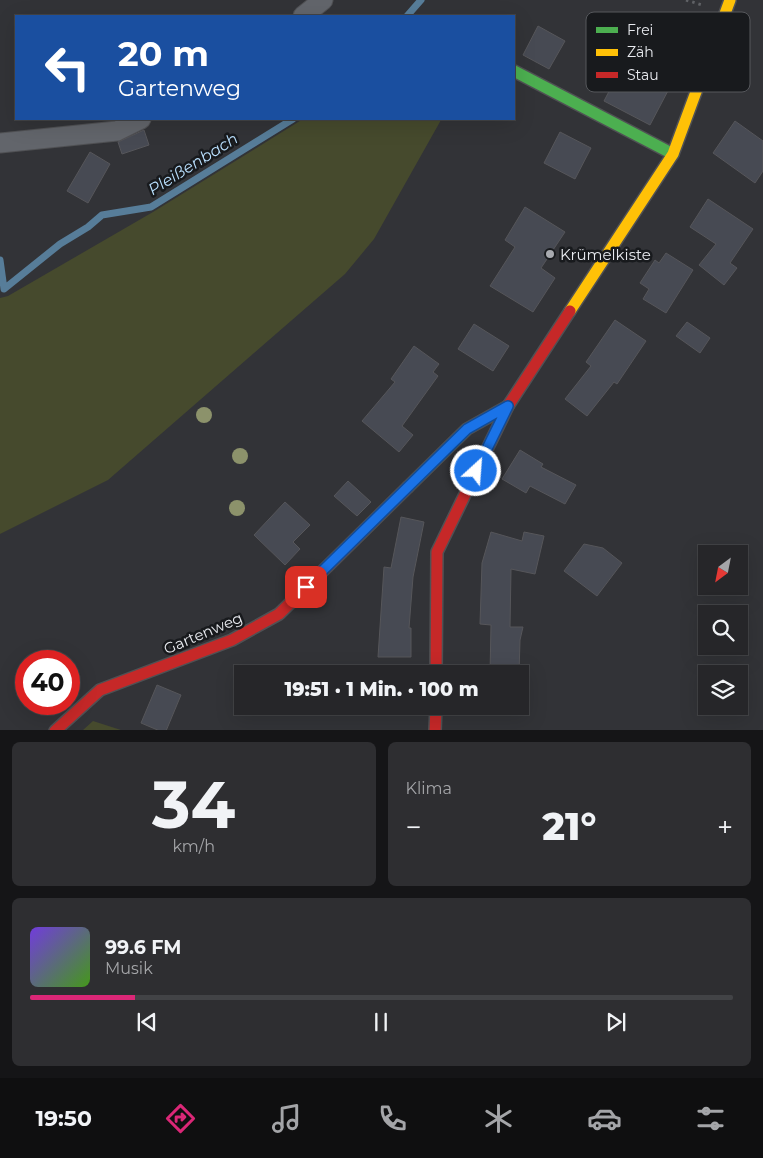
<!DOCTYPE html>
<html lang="de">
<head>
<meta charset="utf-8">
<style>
	:root { --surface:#262629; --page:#2e2e31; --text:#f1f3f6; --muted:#a4a5a8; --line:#424346; --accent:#db2777 }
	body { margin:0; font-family:Montserrat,sans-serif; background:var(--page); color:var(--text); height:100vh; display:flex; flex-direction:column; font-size:19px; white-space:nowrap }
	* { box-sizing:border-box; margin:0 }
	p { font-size:16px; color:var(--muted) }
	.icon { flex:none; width:28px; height:28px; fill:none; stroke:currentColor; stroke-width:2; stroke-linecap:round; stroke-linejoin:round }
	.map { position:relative; height:730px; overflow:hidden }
	.sheet { display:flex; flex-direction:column; gap:12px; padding:12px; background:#151517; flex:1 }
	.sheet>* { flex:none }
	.top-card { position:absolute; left:15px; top:15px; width:500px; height:105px; border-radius:0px; box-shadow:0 5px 20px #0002,0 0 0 1px var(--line); background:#1a4fa0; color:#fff; overflow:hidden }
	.needle { width:32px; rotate:212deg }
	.buttons { position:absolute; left:698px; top:545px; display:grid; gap:10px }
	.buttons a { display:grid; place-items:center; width:50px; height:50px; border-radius:0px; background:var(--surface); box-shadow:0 5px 20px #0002,0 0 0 1px var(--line); font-size:25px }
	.speed { position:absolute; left:15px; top:650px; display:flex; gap:10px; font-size:25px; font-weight:700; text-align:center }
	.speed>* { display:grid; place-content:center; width:65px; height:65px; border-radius:50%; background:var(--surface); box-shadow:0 5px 20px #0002,0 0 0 1px var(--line); line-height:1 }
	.speed .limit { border:8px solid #d22; background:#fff; color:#111 }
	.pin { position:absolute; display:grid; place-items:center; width:42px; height:42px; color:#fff; margin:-21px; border-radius:10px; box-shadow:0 2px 8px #0006 }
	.me { position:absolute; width:55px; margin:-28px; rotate:26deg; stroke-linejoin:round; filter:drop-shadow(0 0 4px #0008) }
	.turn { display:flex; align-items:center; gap:18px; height:105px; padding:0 20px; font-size:22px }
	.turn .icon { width:65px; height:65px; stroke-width:2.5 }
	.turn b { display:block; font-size:35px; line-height:42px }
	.big { font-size:38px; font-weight:800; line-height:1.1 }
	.sheet .card { flex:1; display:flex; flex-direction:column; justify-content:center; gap:8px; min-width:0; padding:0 18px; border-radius:8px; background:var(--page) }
	.sheet .dial { align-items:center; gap:0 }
	.dial b { font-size:65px; line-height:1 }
	.song { display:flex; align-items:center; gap:15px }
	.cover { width:60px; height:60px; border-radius:8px; background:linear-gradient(135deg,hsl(260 70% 55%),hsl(100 70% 35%)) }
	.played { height:5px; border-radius:2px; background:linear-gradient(90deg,var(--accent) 15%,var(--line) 15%) }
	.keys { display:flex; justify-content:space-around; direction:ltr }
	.heat { display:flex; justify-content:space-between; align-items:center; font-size:28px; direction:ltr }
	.sheet .tiles { flex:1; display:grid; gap:12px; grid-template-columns:1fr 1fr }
	.card:last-child { grid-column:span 2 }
	.trip { position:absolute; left:234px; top:665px; width:295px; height:50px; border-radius:0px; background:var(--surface); box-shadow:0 5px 20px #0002,0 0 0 1px var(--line); font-weight:800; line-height:50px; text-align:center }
	.dock { display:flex; height:80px; justify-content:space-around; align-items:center; background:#0f0f10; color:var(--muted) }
	.dock .icon { width:35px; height:35px }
	.dock .on { color:var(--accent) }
	.dock b { font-size:22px; color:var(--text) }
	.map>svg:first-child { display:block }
	.green { fill:#464a2d }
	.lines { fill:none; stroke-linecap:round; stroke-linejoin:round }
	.stream { stroke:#577d99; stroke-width:7 }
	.building { fill:#474a53; stroke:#56565a }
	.street-casing { stroke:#505154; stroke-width:21 }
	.fast-casing { stroke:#505154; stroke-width:14 }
	.slow-casing { stroke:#505154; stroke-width:14 }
	.jam-casing { stroke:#505154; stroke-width:14 }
	.path { stroke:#606266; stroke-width:3; stroke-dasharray:2.5 4; stroke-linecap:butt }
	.street { stroke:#62656b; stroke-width:19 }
	.fast { stroke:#4caf50; stroke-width:11 }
	.slow { stroke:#ffc107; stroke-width:11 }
	.jam { stroke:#c62828; stroke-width:11 }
	.tree { fill:#8c926b }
	.route-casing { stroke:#114b97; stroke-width:12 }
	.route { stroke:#1a73e8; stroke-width:9 }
	.poi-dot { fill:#a8aaaf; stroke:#181a1d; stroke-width:2 }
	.labels { text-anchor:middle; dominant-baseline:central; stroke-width:5; stroke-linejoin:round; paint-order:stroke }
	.poi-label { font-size:15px; fill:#e8eaef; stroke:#181a1d; text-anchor:start }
	.street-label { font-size:15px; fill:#e8eaef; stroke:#181a1d }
	.water-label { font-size:16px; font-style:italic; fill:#b9dffd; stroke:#181a1d }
	.key { fill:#181a1d; stroke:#56585c; stroke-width:1 }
	.key-label { font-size:14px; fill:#e8eaef }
</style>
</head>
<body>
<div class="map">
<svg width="763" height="731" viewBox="0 0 763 731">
	<rect width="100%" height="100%" fill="#323337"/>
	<path class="green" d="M303 119 441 120 374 239 345 274 108 480 0 534V298L8 296 153 212Z
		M93 721 121 730H83Z"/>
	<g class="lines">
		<path class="stream" d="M407 16 421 0
			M0 260 4 289 60 244 88 227 102 215 151 207 293 119"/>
	</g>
	<path class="building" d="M538 26 565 41 549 69 523 55Z
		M625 61 671 85 650 125 604 101Z
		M735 121 763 141V171L755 183 713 153Z
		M144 130 149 145 122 154 118 142Z
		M560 132 591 148 575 179 544 163Z
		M90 152 110 164 88 203 67 191Z
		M708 199 753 229 730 263 737 268 724 285 699 265 716 244 690 227Z
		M525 207 565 232 541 268 555 278 533 312 490 286 515 247 505 240Z
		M666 253 693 270 666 313 643 299 649 289 640 283 655 260 659 263Z
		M615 320 646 341 617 384 614 382 587 416 565 399 591 366 586 362Z
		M687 322 710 338 700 353 676 336Z
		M474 324 509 346 493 371 458 349Z
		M414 346 439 364 433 372 438 376 402 426 413 435 399 452 362 421 395 382 391 379Z
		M520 450 543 464 541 467 576 485 565 504 530 486 526 493 502 479Z
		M348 481 371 502 357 516 334 496Z
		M285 502 310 525 293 542 300 549 285 565 254 535Z
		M401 517 424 522 413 577 409 628H411V657H378L384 567 391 568Z
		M491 532 522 541 524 532 544 536 535 574 511 569 510 627H523L520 640 519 674H490L491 625 480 624 482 563Z
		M584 544 603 548 622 563 597 596 564 571Z
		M157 685 181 695 166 731H160L141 723Z"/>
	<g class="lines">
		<g class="street-casing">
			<path id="street" d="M303 16 323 0
				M0 143 117 131 141 119"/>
		</g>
		<g class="fast-casing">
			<path id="fast" d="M514 71 673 154
				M408 487 467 429 508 406"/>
		</g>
		<g class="slow-casing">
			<path id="slow" d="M570 311 673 154 730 0"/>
		</g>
		<g class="jam-casing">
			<path id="jam" d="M436 674 437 552 508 406 570 311
				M55 731 100 690 232 640 279 614 408 487
				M435 731 436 706"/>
		</g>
		<path class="path" d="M686 0 702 5"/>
		<use href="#street" class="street"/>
		<use href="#fast" class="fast"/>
		<use href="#slow" class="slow"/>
		<use href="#jam" class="jam"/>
	</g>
	<g class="tree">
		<circle cx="204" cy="415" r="8"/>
		<circle cx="240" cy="456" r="8"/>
		<circle cx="237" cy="508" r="8"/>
	</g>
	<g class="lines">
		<g class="route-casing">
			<path id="route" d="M306 587 467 429 508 406 476 471"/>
		</g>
		<use href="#route" class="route"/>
	</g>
	<circle class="poi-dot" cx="550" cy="254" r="5"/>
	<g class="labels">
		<g class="poi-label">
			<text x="560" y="254">Krümelkiste</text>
		</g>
		<g class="street-label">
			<text transform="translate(203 633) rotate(-23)">Gartenweg</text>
		</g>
		<g class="water-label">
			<text transform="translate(193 164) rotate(-32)">Pleißenbach</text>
		</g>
	</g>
	<rect x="586" y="12" width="164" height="80" rx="8" class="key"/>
	<rect x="596" y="27" width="22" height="6" fill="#4caf50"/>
	<rect x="596" y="49" width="22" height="7" fill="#ffc107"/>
	<rect x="596" y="72" width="22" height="6" fill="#c62828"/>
	<g class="key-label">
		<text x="627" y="35">Frei</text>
		<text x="627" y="57">Zäh</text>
		<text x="627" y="80">Stau</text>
	</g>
</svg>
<div class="buttons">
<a><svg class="needle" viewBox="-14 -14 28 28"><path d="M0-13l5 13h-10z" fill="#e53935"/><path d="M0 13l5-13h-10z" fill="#a4a5a8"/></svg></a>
<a><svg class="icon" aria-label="search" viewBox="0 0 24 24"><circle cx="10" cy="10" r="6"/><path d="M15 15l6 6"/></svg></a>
<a><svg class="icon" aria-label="layers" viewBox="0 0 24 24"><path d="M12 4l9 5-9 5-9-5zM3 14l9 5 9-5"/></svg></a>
</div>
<div class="speed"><div class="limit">40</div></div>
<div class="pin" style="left:306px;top:587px;background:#d93025"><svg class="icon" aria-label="arrive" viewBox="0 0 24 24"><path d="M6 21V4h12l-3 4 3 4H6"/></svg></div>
<svg class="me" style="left:476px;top:471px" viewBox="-20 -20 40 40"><circle r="17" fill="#1a73e8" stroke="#fff" stroke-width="3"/><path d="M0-11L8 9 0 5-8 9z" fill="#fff"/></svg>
<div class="trip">19:51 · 1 Min. · 100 m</div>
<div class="top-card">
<div class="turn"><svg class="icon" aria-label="left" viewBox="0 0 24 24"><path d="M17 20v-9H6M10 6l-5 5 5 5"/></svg><div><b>20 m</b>Gartenweg</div></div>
</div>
</div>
<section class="sheet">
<div class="tiles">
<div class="card dial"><b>34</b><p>km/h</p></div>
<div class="card"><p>Klima</p>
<div class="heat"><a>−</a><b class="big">21°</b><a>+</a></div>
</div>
<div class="card">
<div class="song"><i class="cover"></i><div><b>99.6 FM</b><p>Musik</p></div></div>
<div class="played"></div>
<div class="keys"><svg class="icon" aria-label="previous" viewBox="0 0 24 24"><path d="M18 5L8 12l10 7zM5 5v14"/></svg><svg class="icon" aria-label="pause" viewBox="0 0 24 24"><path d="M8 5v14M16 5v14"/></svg><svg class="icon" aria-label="next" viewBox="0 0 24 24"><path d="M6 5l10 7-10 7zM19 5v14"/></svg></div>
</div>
</div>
</section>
<nav class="dock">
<b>19:50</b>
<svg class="icon on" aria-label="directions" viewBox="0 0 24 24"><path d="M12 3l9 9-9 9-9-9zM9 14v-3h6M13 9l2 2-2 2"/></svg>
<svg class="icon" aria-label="music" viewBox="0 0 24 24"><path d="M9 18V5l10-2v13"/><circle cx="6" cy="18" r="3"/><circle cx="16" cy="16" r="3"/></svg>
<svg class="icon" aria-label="phone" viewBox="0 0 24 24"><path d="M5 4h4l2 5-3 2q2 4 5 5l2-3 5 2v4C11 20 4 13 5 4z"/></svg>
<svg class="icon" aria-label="climate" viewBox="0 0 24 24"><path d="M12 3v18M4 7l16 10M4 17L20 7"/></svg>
<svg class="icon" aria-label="car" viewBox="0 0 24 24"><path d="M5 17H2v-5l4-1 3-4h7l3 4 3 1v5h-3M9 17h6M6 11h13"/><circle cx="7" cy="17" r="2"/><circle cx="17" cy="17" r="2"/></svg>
<svg class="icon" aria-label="filters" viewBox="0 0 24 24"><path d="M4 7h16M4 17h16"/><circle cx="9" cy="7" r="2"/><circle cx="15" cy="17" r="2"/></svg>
</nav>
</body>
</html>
